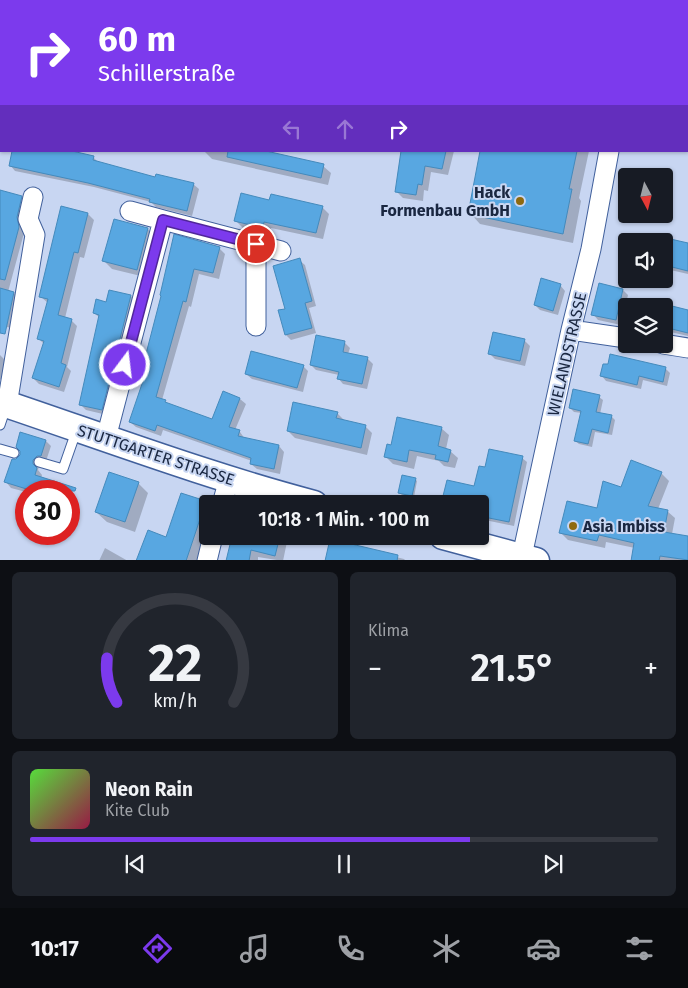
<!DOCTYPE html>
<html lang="de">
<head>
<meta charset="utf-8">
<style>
	:root { --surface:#171b24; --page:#20242c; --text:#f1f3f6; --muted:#9ea1a6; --line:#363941; --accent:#7c3aed }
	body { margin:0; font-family:"Fira Sans",sans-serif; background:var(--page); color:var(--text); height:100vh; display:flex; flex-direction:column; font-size:19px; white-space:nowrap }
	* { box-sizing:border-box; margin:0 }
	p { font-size:16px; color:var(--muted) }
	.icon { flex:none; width:28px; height:28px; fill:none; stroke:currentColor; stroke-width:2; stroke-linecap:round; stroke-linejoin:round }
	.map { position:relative; height:560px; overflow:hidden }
	.sheet { display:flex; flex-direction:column; gap:12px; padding:12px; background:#0d0f14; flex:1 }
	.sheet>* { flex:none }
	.top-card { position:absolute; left:0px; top:0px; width:689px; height:152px; box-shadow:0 1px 4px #0004; background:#7c3aed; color:#fff; overflow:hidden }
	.needle { width:32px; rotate:173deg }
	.tools { position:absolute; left:618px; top:168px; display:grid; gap:10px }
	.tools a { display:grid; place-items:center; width:55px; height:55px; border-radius:5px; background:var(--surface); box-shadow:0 1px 4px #0004; font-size:25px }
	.speed { position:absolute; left:15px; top:480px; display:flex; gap:10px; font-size:25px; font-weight:700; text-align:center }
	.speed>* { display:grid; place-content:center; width:65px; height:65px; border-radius:50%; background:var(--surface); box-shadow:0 1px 4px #0004; line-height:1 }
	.speed .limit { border:8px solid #d22; background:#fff; color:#111 }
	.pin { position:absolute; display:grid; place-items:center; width:42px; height:42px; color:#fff; margin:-21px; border:2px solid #fff; border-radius:50%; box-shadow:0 1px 5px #0007 }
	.me { position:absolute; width:55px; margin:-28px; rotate:15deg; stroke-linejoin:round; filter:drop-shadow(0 0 4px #0008) }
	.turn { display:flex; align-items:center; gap:18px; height:105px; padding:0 15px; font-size:22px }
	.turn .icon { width:65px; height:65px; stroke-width:2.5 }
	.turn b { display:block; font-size:35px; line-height:42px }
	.lanes { display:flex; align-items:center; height:48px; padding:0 15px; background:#0003; justify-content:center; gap:25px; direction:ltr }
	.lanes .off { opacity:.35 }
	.big { font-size:38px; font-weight:600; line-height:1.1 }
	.sheet .tile { flex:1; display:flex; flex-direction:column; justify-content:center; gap:8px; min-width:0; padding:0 18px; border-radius:8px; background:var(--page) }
	.sheet .dial { align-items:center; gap:0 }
	.dial svg { height:130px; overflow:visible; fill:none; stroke:var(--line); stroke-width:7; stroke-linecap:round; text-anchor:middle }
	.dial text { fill:var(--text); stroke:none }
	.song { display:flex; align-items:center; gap:15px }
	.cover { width:60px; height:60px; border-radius:8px; background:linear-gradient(135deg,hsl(110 70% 55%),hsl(340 70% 35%)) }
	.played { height:5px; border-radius:2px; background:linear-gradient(90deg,var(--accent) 70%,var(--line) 70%) }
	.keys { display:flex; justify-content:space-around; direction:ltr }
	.heat { display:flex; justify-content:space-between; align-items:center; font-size:28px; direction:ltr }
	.sheet .tiles { flex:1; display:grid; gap:12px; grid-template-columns:1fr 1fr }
	.tile:last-child { grid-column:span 2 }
	.trip { position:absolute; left:199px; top:495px; width:290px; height:50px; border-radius:5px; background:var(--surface); box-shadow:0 1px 4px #0004; font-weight:600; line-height:50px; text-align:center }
	.tab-bar { display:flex; height:80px; justify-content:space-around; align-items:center; background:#090b0e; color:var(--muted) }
	.tab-bar .icon { width:35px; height:35px }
	.tab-bar .current { color:var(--accent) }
	.tab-bar b { font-size:22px; color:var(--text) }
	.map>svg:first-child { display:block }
	.shadow { fill:#0003 }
	.building { fill:#58a7e1; stroke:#448abc }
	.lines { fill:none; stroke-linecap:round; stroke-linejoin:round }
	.service-casing { stroke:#41609c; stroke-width:11 }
	.minor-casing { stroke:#41609c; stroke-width:21 }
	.secondary-casing { stroke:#41609c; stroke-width:29 }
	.service { stroke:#fff; stroke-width:9 }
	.minor { stroke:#fff; stroke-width:19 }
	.secondary { stroke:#fff; stroke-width:26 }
	.route-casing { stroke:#51269a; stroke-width:12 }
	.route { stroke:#7c3aed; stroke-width:9 }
	.poi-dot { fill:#8f6a0f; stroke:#c8d6f2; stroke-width:2 }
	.labels { text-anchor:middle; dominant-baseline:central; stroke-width:4; stroke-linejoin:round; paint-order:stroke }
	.poi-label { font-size:16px; font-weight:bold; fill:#1a2741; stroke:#c8d6f2; text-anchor:end }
	.street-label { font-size:16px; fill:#1a2741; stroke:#c8d6f2 }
</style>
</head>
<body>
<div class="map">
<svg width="688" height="561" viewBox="0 0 688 561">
	<rect width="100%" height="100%" fill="#c8d6f2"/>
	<path class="shadow" d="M37 0H192L37 1Z
		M204 151H261L323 166 331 173 328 185 212 159Z
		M401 151H454L448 175 431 172 428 191 424 190 423 201 403 198 396 191Z
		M482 151H589L579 198 581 201 573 243 480 224 470 213Z
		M93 157 99 163 156 178 193 184 199 189 192 216 156 207 151 202 94 187 15 171 10 165Z
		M0 191 21 197 26 202 24 233 8 292 14 293 19 298 13 328 0 326Z
		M270 201 322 207 329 214 323 239 271 228 270 234 243 228 236 221Z
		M62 208 88 214 94 220 84 258 80 257 65 318 71 320 77 326 67 367 71 371 64 392 39 384 33 378 44 344 39 339 48 303 41 297Z
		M148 229 155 237 145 277 112 269 104 261Z
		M667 240 688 245V274L666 269 664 266V253Z
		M219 248 225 254 219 279 199 274 191 307 189 306 162 400 169 405 212 420 224 392 240 399 246 404 235 430 240 432 245 439 279 446 284 452 280 474 257 469 251 464 252 461 163 430 161 436 136 427 130 422 145 380 141 377 162 295Z
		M299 260 305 265 316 306 309 308 316 333 291 340 286 335V309Z
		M560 285 565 291 558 315 540 310 535 305Z
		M623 290 628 295 621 325 598 320 593 314Z
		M131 296 136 301 107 415 86 410 81 405 100 318 94 313 107 303Z
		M666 306 688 312V336L666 331 664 328V316Z
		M524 340 530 346 525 366 495 359 489 353Z
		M345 343 350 348 348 354 368 359 373 364 367 389 343 384 338 378 339 375 316 370 311 365Z
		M0 355 5 360 1 380 0 379Z
		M303 366 308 371 303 392 252 379 246 374Z
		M665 368 670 373 667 386 643 380 641 389 606 381 602 376Z
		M599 397 603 400 600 414 611 416 615 420 612 435 595 432 592 447 579 444 575 441 582 413 574 412 570 408Z
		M337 413 345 421 365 426 372 433 367 455 295 438 288 431Z
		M441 428 449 435 446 449 450 451 458 458 455 468 444 466 439 461 417 456 414 469 393 464 386 457Z
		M46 441 51 446 46 461 40 462 38 470 42 475 41 479 68 491 26 492 11 488 6 482 16 460Z
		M522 458 527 462 514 526 480 519V504L486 469Z
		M661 473 669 481 658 509 667 511 675 518 672 534 688 537V561H633L635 548 606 542 605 548 568 540 561 533 598 509 621 489Z
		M415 479 417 481 414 497 402 495 399 492Z
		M138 483 148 493 135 532 107 522 96 512Z
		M181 494 208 504V527L197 561H137L167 539Z
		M233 536H288V537L283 561 258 557V561H227Z
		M331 541 404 559 406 561H326Z
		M105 548 128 561H99Z"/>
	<path class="building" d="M12 151H72L94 156 93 160 155 177 156 174 194 183 187 211 149 202 150 199 88 183 9 166Z
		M228 151H266L324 164 321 178 227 157Z
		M401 151H446L442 169 425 166 422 185 418 184 416 195 395 192Z
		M480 151H577L569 189H572L563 234 468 214Z
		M0 190 22 196 17 217 19 227 5 280 0 279Z
		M241 193 269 200 271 194 323 206 316 233 264 222 263 228 234 221Z
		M61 206 88 213 78 253 74 252 58 315 72 319 61 363 66 365 59 387 32 378 44 341 37 339 48 299 39 297Z
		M114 219 148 228 137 270 102 261Z
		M174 234 220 247 213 273 194 269 186 302 183 301 156 397 166 400 165 402 212 419 223 391 240 398 229 427 240 430 238 436 279 445 274 469 250 464 251 458 157 425 155 431 129 422 144 378 140 377 161 296 160 295Z
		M666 238 688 243V271L664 265V248Z
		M300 258 312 301 305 303 312 328 285 335 278 310 285 309 273 266Z
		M541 278 561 284 553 311 534 305Z
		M599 283 623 289 616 320 591 315Z
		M0 288 14 292 5 334 0 333Z
		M109 290 131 295 102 410 79 405 99 315 93 313 96 299 106 302Z
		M664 304 688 310V333L664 327Z
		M493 332 525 339 520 361 488 354Z
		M316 335 345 341 343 352 368 357 362 384 337 379 339 372 310 365Z
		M251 351 304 365 297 388 245 374Z
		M610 354 666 367 663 382 639 376 637 385 600 376 603 364H608Z
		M573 389 600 395 596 412 612 415 608 433 592 429 588 444 574 441 581 411 569 408Z
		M293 402 338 412 336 418 366 425 361 448 287 431Z
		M397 417 442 427 438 446 451 450 448 462 435 459 436 455 409 450 407 462 384 457 387 444 391 445Z
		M20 432 46 440 41 456H37L33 460V464L37 468 35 475 76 488 75 491H33L4 482 12 459H16L20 455V451L16 447Z
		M489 449 523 456 509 522 484 517 486 504H441L447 480 474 486 479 466 485 467Z
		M631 460 662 472 648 506 668 510 664 532 688 536V560L660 556 659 561H631L634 543 599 535 597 541 559 533 567 501 597 508 603 481 621 487Z
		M109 472 139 482 125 522 95 512Z
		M402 475 416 478 412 496 398 493Z
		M181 493 206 501 186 561H136L148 530 166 537Z
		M232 536H280L275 556 251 550 249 561H226Z
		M330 539 398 555 397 561H325Z"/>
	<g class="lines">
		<g class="service-casing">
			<path id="service" d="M0 425 6 407
				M0 449 14 453
				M39 462 63 469 77 429"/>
		</g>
		<g class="minor-casing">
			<path id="minor" d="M291 0 296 1
				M405 1V0
				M638 1V0
				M130 211 163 220
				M256 244V326
				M571 330 626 338
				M663 344 688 348
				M7 405 35 235 28 219 33 197
				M106 438 163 220 281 251
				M222 504 229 479
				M522 556 571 330 591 249 609 151
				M207 561 213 536"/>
		</g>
		<g class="secondary-casing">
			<path id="secondary" d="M0 402C104 437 208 476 314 504
				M443 536 536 561"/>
		</g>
		<use href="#service" class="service"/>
		<use href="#minor" class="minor"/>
		<use href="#secondary" class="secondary"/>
	</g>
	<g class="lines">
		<g class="route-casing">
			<path id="route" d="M125 365 163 220 256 244"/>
		</g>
		<use href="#route" class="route"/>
	</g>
	<g class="poi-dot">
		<circle cx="520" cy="201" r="5"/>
		<circle cx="573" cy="526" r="5"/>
	</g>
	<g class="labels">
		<g class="poi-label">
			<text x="510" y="192">Hack<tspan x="510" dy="18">Formenbau GmbH</tspan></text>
			<text x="583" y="526" text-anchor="start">Asia Imbiss</text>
		</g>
		<g class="street-label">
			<text transform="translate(567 354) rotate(-77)">WIELANDSTRASSE</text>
			<text transform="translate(156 455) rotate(18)">STUTTGARTER STRASSE</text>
		</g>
	</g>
</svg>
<div class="tools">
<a><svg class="needle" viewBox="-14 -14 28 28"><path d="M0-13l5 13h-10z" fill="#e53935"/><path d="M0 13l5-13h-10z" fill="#9ea1a6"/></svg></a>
<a><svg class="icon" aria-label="sound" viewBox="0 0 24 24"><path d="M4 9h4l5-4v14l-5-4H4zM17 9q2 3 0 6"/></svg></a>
<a><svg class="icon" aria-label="layers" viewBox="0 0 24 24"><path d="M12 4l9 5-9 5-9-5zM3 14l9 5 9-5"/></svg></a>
</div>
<div class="speed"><div class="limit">30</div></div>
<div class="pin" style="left:256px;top:244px;background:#d93025"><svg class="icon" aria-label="arrive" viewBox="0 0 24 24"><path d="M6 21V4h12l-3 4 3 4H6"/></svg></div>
<svg class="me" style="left:125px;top:365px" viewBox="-20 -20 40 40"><circle r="17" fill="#7c3aed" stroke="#fff" stroke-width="3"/><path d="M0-11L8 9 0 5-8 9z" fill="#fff"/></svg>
<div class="trip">10:18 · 1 Min. · 100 m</div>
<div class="top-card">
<div class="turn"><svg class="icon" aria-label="right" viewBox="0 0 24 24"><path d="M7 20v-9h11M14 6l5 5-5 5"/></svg><div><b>60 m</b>Schillerstraße</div></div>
<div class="lanes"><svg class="icon off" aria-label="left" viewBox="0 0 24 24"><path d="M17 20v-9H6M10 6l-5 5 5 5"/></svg><svg class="icon off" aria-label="ahead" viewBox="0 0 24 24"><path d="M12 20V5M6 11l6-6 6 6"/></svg><svg class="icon" aria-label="right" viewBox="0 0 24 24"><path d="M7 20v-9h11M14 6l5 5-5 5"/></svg></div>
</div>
</div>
<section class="sheet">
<div class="tiles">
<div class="tile dial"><svg viewBox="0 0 100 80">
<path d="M14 69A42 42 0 1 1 86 69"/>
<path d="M14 69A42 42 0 0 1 8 42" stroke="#7c3aed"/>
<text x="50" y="56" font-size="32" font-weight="700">22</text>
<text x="50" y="72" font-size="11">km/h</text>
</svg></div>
<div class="tile"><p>Klima</p>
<div class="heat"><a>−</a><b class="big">21.5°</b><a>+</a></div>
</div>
<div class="tile">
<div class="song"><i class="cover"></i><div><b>Neon Rain</b><p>Kite Club</p></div></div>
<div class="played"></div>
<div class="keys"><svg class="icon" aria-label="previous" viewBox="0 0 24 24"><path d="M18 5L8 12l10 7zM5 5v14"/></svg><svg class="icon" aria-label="pause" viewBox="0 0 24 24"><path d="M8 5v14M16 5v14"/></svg><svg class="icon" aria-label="next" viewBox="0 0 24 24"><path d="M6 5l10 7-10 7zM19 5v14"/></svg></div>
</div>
</div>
</section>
<nav class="tab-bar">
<b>10:17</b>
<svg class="icon current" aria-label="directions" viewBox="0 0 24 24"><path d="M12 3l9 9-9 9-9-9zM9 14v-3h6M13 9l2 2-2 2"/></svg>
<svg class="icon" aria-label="music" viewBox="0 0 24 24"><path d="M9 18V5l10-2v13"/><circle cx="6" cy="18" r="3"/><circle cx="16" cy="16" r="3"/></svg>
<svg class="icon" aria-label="phone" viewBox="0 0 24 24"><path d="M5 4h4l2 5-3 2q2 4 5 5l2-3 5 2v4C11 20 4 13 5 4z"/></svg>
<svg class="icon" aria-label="climate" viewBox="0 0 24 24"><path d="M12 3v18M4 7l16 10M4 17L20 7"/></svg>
<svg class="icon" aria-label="car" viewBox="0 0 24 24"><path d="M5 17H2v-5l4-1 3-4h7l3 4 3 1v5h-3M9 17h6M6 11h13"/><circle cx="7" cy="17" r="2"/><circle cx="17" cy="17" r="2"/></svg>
<svg class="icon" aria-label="filters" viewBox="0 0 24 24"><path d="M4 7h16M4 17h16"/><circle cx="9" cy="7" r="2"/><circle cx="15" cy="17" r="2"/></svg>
</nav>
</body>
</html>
